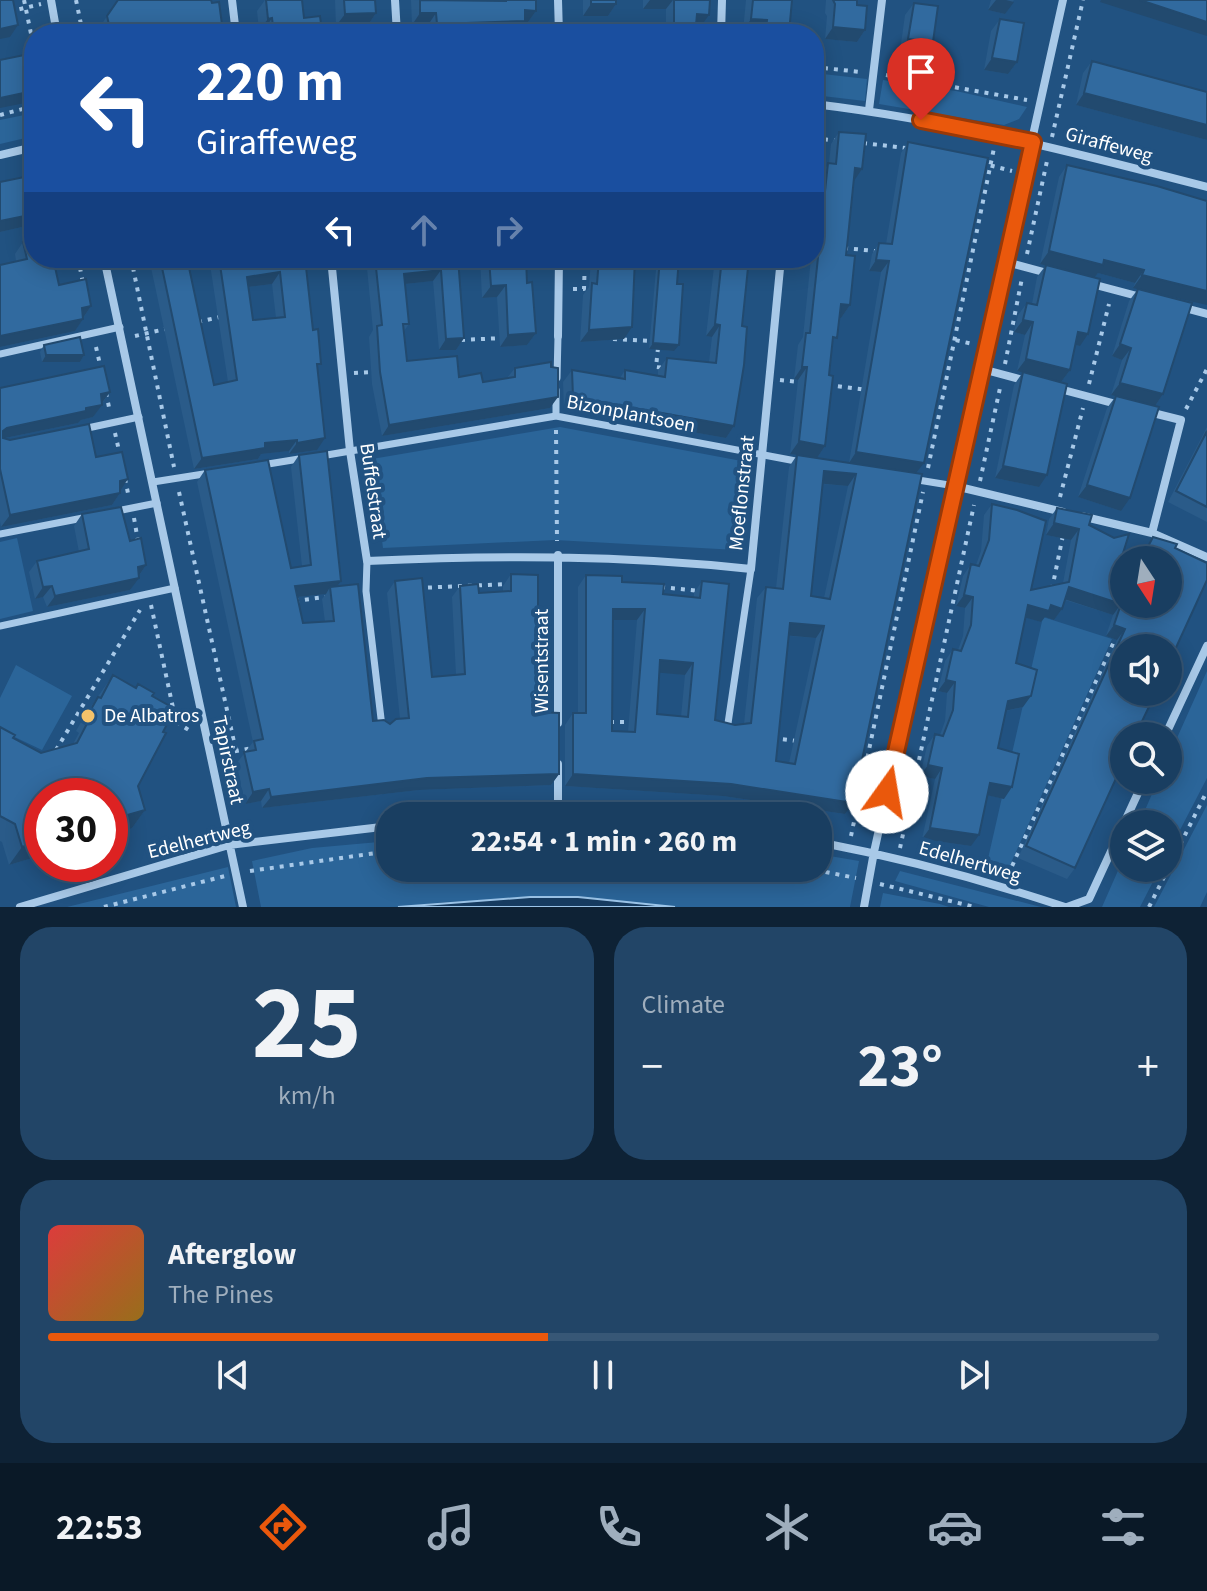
<!DOCTYPE html>
<html lang="en">
<head>
<meta charset="utf-8">
<style>
	:root { --surface:#193e61; --page:#224567; --text:#f1f3f6; --muted:#9faebd; --line:#375776; --accent:#ea580c }
	body { margin:0; font-family:"Source Sans 3",sans-serif; background:var(--page); color:var(--text); height:100vh; display:flex; flex-direction:column; font-size:30px; white-space:nowrap }
	* { box-sizing:border-box; margin:0 }
	p { font-size:26px; color:var(--muted) }
	.icon { flex:none; width:44px; height:44px; fill:none; stroke:currentColor; stroke-width:2; stroke-linecap:round; stroke-linejoin:round }
	.map { position:relative; height:907px; overflow:hidden }
	.details { display:flex; flex-direction:column; gap:20px; padding:20px; background:#0e2235; flex:1 }
	.details>* { flex:none }
	.hud { position:absolute; left:24px; top:24px; width:800px; height:244px; border-radius:32px; box-shadow:0 4px 20px #0003,0 0 0 2px var(--line); background:#1a4fa0; color:#fff; overflow:hidden }
	.needle { width:52px; rotate:168deg }
	.controls { position:absolute; left:1110px; top:546px; display:grid; gap:16px }
	.controls a { display:grid; place-items:center; width:72px; height:72px; border-radius:50%; background:var(--surface); box-shadow:0 4px 20px #0003,0 0 0 2px var(--line); font-size:40px }
	.speed { position:absolute; left:24px; top:778px; display:flex; gap:16px; font-size:40px; font-weight:700; text-align:center }
	.speed>* { display:grid; place-content:center; width:104px; height:104px; border-radius:50%; background:var(--surface); box-shadow:0 4px 20px #0003,0 0 0 2px var(--line); line-height:1 }
	.speed .limit { border:12px solid #d22; background:#fff; color:#111 }
	.pin { position:absolute; display:grid; place-items:center; width:68px; height:68px; color:#fff; margin:-82px -34px; border-radius:50% 50% 50% 0; rotate:-45deg; box-shadow:0 0 8px #0007 }
	.pin .icon { rotate:45deg }
	.me { position:absolute; width:88px; margin:-44px; rotate:13deg; stroke-linejoin:round; filter:drop-shadow(0 0 6px #0008) }
	.turn { display:flex; align-items:center; gap:28px; height:168px; padding:0 40px; font-size:36px }
	.turn .icon { width:104px; height:104px; stroke-width:2.5 }
	.turn b { display:block; font-size:56px; line-height:68px }
	.lanes { display:flex; align-items:center; height:76px; padding:0 40px; background:#0003; justify-content:center; gap:40px; direction:ltr }
	.lanes .off { opacity:.35 }
	.big { font-size:60px; font-weight:700; line-height:1.1 }
	.details .widget { flex:1; display:flex; flex-direction:column; justify-content:center; gap:12px; min-width:0; padding:0 28px; border-radius:32px; background:var(--page) }
	.details .dial { align-items:center; gap:0 }
	.dial b { font-size:104px; line-height:1 }
	.song { display:flex; align-items:center; gap:24px }
	.cover { width:96px; height:96px; border-radius:12px; background:linear-gradient(135deg,hsl(0 70% 55%),hsl(40 70% 35%)) }
	.played { height:8px; border-radius:4px; background:linear-gradient(90deg,var(--accent) 45%,var(--line) 45%) }
	.keys { display:flex; justify-content:space-around; direction:ltr }
	.heat { display:flex; justify-content:space-between; align-items:center; font-size:44px; direction:ltr }
	.details .tiles { flex:1; display:grid; gap:20px; grid-template-columns:1fr 1fr }
	.widget:last-child { grid-column:span 2 }
	.trip { position:absolute; left:376px; top:802px; width:456px; height:80px; border-radius:32px; background:var(--surface); box-shadow:0 4px 20px #0003,0 0 0 2px var(--line); font-weight:700; line-height:80px; text-align:center }
	.menu { display:flex; height:128px; justify-content:space-around; align-items:center; background:#0a1927; color:var(--muted) }
	.menu .icon { width:56px; height:56px }
	.menu .active { color:var(--accent) }
	.menu b { font-size:36px; color:var(--text) }
	.map>svg:first-child { display:block }
	.green { fill:#2b6599 }
	.water { fill:#173c61; stroke:#9cc5e9; stroke-width:2 }
	.lines { fill:none; stroke-linecap:round; stroke-linejoin:round }
	.path { stroke:#a8c9e8; stroke-width:4; stroke-dasharray:4 6; stroke-linecap:butt }
	.pedestrian { stroke:#a8c9e8; stroke-width:7 }
	.minor { stroke:#a8c9e8; stroke-width:8 }
	.wall { fill:#2a5b89; fill-rule:evenodd }
	.shaded-wall { fill:#224a6f }
	.building { fill:#316a9f; stroke:#224a6f; stroke-width:2; fill-rule:evenodd }
	.route-casing { stroke:#983908; stroke-width:20 }
	.route { stroke:#ea580c; stroke-width:14 }
	.poi-dot { fill:#f4c26a; stroke:#215281; stroke-width:3 }
	.labels { text-anchor:middle; dominant-baseline:central; stroke-width:8; stroke-linejoin:round; paint-order:stroke }
	.street-label { font-size:20px; fill:#fff; stroke:#215281 }
	.poi-label { font-size:20px; fill:#fff; stroke:#215281; text-anchor:start }
</style>
</head>
<body>
<div class="map">
<svg width="1207" height="907" viewBox="0 0 1207 907">
	<rect width="100%" height="100%" fill="#215281"/>
	<path class="green" d="M814 73 867 79 865 101 814 95Z
		M883 80 956 91 1027 107 1019 119 1004 125 879 104Z
		M34 113V136L0 144V120Z
		M560 427 747 462 737 550 555 540 383 548 372 459Z
		M17 538 33 611 0 619V542Z
		M1043 617 1112 639 1005 876 985 872Z
		M16 665 72 696 42 750 0 730V698Z
		M1207 671V778L1168 853V824H1139L1158 780H1168V758Z
		M1207 805V892L1200 907H1154Z
		M390 841V868H818V854L859 861 850 907H675L578 897 445 902 398 907H261L252 861 312 848Z
		M1124 857V868H1160L1140 907H1102Z
		M228 867 236 907H67Z
		M900 871 1041 907H989L895 881Z
		M883 893 940 904 949 907H880Z"/>
	<path class="water" d="M530 897H578L675 907H398Z"/>
	<g class="lines">
		<path class="path" d="M24 0 34 48
			M76 0 83 34
			M0 14 41 4
			M814 67 861 72
			M886 75 1027 100
			M0 115 34 106
			M1052 137 1083 0
			M814 138 838 141
			M863 143 906 148
			M981 163 1012 171
			M844 248 875 251
			M1027 254 1047 161
			M78 258 83 283
			M131 258 174 467
			M573 289H584L585 258
			M198 322 220 317
			M135 336 170 328
			M946 338 973 344
			M613 339 652 341
			M461 340 504 338
			M96 347 101 369
			M658 348 656 367 664 368
			M1005 364 1022 278
			M354 373 373 372
			M780 380 799 382
			M1089 384 1109 304
			M828 385 867 390
			M106 393 110 412
			M1186 409 1207 369
			M556 430 557 541
			M115 433 120 455
			M928 468 994 148
			M125 479 129 498
			M980 481 1000 388
			M179 492 236 751
			M1060 497 1083 408
			M134 518 138 541
			M661 587 700 591
			M418 588 509 584
			M1052 589 1063 535
			M295 601 325 597
			M151 605 176 722 192 732
			M610 722H634
			M773 738 796 741
			M56 750 140 610
			M225 753 252 748
			M851 836 923 492
			M900 848 974 505
			M806 868 856 878
			M250 871 390 851
			M1008 875 1117 635
			M880 884 975 907
			M104 907 225 876
			M1149 907 1207 791"/>
		<path class="pedestrian" d="M0 354 120 327
			M557 378 558 336
			M556 416V390
			M83 429 139 417
			M321 456 556 416 801 462
			M262 465 305 458
			M912 479 955 486
			M153 482 210 473
			M112 512 157 503
			M0 534 88 517
			M367 561 366 591 382 727
			M0 626 175 588
			M727 730 751 569"/>
		<path class="minor" d="M51 0 57 34
			M232 0 236 34
			M395 0 397 34
			M558 0 559 34
			M721 34 722 0
			M814 104C948 120 1077 153 1207 187
			M869 110 882 0
			M0 155 34 147
			M104 258 243 907
			M331 258 350 451 367 561C497 555 621 555 751 569L781 258
			M1006 262 1051 274
			M1088 283 1141 297
			M1181 307 1207 314
			M558 336 559 258
			M982 369 1027 381
			M1056 388 1120 405
			M1149 412 1181 420 1152 533
			M955 486 1063 512
			M1081 516 1152 533 1207 557
			M558 555V723
			M1165 736 1207 646
			M558 764V814
			M521 816 558 814 589 816
			M818 842C902 858 984 880 1065 907
			M20 907 229 845 390 826
			M864 907 874 852 1063 0
			M1067 907 1089 899 1144 780"/>
	</g>
	<path class="wall" d="M118 0 222 34H101L99 28Z
		M265 0H302L304 18 320 34H264V30H259L257 11Z
		M335 0H375L376 13 368 25 336 26Z
		M411 0 497 1V0H536V11L528 22H525L517 33 428 34V25H412Z
		M583 0H616V4L608 16H583Z
		M643 0H710L701 26H696L690 34H666V9H643Z
		M746 0H792L788 34H759V32L743 31Z
		M826 0H857V5L865 30 857 42 825 39 827 16 825 13Z
		M991 0H1014L1005 14 988 10Z
		M914 3 933 42 924 55 900 51 905 15Z
		M1000 19 1017 62 1008 74 984 70 991 31Z
		M1092 61 1207 92V140L1076 105 1083 73Z
		M839 132 854 181 846 255 850 305 841 318 839 317 832 346 829 375 825 446 817 458 790 454 798 380 794 379 798 345 803 337 811 258H814V229L820 176 829 163 831 144Z
		M908 142 924 463H849L881 272 869 271 872 254 879 243 886 244 901 153Z
		M1067 165 1207 201 1133 288 1135 283 1098 273 1094 278 1080 346 1075 345 1070 370 1061 382 1039 487 995 478 1014 385 1023 372 1017 371 1025 335 1014 332 1018 315 1027 303 1032 304 1037 277 1046 265 1040 264 1059 177Z
		M34 175V258L59 285 91 306 75 331 0 347V265L16 261 15 254 23 242 25 241 22 227 0 232V182Z
		M149 258H187L214 385 228 382 209 258H305L318 368 317 450 289 454V451L261 454 258 459 194 469ZM272 284 276 318 253 320 248 287Z
		M366 258H458L464 338 456 350H439L433 281 405 284 409 324 404 331 407 361 459 377 483 382 507 378 515 368 550 408 382 436 372 384 369 337 373 330Z
		M480 258H526L527 283 536 333 527 345 500 347 497 297 482 298Z
		M591 258H635L624 339 580 342 583 295 589 287Z
		M657 258H679L674 351 649 349Z
		M715 258H749L742 326 734 426 726 438 564 409 563 382 572 370 620 378 625 370 658 376V370L667 358 709 362 712 337 706 336Z
		M1138 289 1163 394 1155 406 1121 511 1078 497 1107 408 1116 396 1111 395 1122 360 1112 356 1129 301Z
		M44 345 84 355 80 362H42L40 352Z
		M0 388 110 392 93 417 81 420 78 423 5 438 96 457 120 490V493L112 505 1 527 0 521Z
		M1207 427V522L1168 502Z
		M299 455 337 587 373 721 390 724 400 719 387 593 395 581 432 677 456 675 452 597 460 586 479 593 503 592V586L511 574 538 712 559 774 551 785 419 790 262 808 261 801 245 804 236 764 253 742 197 482 205 470 291 568 302 566 291 467ZM326 594 322 599 325 622 303 623 297 597Z
		M797 455 922 474 853 803 845 814 723 796 565 786V725L573 713H578V587L586 575 622 582 663 594 694 597V593L702 581 715 720 735 725 744 724 757 598 766 587 776 588 789 467ZM822 484 848 486 824 598 811 596ZM613 620H637L628 732 612 731ZM789 636 816 638 789 763 776 761ZM659 672 685 675 681 717 657 714Z
		M992 504 1031 590 1063 583 1071 540 1046 535 1049 519 1057 508 1089 525 1124 604 1168 560H1139L1153 537 1175 548 1075 868 1067 879 1018 858 1117 640 1106 636 1113 615 1065 600 1062 609 1054 620 1045 617 1041 622 1025 617 1016 663 1023 707 1006 711 998 748 1004 799 987 795 971 846 922 839 935 779 920 776 927 746 935 734 940 735 945 721 947 693 938 691 945 661 953 649 958 650 963 636 965 608 956 606 963 576 971 564 976 565 981 551 984 515Z
		M82 514 130 541 146 565 130 590 47 607 43 597 35 599 29 572 37 561 79 552 74 526Z
		M113 675 152 696 163 732 138 786 145 810 132 828 42 796V855L9 865 2 842 0 841V727L13 738 41 753 73 744 79 733 76 731 85 715Z"/>
	<path class="shaded-wall" d="M650 0H673L666 9H643Z
		M996 0H1006L1014 2 1005 14 988 10Z
		M1101 0H1140L1207 22V36L1100 2Z
		M591 4H616L608 16H583Z
		M525 10 536 11 528 22H525L517 33 429 34 437 24Z
		M376 13 368 25 336 26 345 14Z
		M420 13H436L428 25H412Z
		M697 14 709 15 701 26H696L690 34H667L674 25Z
		M272 18 264 30H259L268 19Z
		M751 19 767 20 759 32 743 31Z
		M18 25 10 37 0 39V29Z
		M833 27 865 30 857 42 825 39Z
		M766 31 789 33 788 34H764Z
		M908 39 933 42 924 55 900 51Z
		M992 58 1017 62 1008 74 984 70Z
		M34 81V91L32 92 25 103 0 108V98Z
		M1084 93 1207 125V140L1076 105Z
		M855 168 862 169 854 181Z
		M30 215 22 227 0 232V221Z
		M1049 251 1104 260 1144 270 1135 283 1098 273 1094 278 1040 264Z
		M876 260 889 261 881 272 869 271Z
		M441 270 433 281 396 285 404 274Z
		M280 272 272 284 239 288 247 277Z
		M1142 275 1207 291V305L1133 288Z
		M506 285 497 297 482 298 491 286Z
		M841 304 850 305 841 318 832 316Z
		M91 306 83 318 82 308Z
		M83 319 75 331 0 347V336Z
		M1023 320 1033 322 1025 335 1014 332Z
		M715 324 720 325 712 337 706 336Z
		M632 327 624 339 580 342 589 330Z
		M1078 332 1088 334 1080 346 1070 344Z
		M536 333 527 345 500 347 508 335Z
		M464 338 456 350H439L446 339Z
		M653 343 679 345 674 351 649 349Z
		M1120 344 1131 348 1122 360 1112 356Z
		M46 355H84L80 362H42Z
		M1026 359 1070 370 1061 382 1017 371Z
		M802 367H807L798 380 794 379Z
		M1120 383 1163 394 1155 406 1111 395Z
		M110 392 101 404V394Z
		M558 397 550 408 382 436 389 425Z
		M573 397 734 426 726 438 564 409Z
		M102 405 93 417 81 420 78 423 0 439 3 431 7 428Z
		M325 438 317 450 289 454 297 443Z
		M297 440 289 451 261 454 258 459 194 469 202 458 265 443Z
		M799 441 825 446 817 458 790 454Z
		M856 452 924 463 916 473 849 463Z
		M1003 466 1047 475 1039 487 995 478Z
		M824 471 856 474 848 486 815 483Z
		M128 479 120 491V481Z
		M1087 485 1130 498 1121 511 1078 497Z
		M120 493 112 505 1 527 10 515Z
		M1054 523 1079 529 1071 540 1046 535Z
		M146 565 138 577V567Z
		M139 578 130 590 47 607 55 596Z
		M341 581 332 593 330 587 326 594 287 598 295 586Z
		M52 586 43 597 35 599 43 587Z
		M1069 587 1121 604 1113 615 1061 598Z
		M964 595 973 597 965 608 956 606Z
		M1028 605H1051L1062 609 1054 620 1045 617 1041 622 1020 616Z
		M613 609H645L637 620H605Z
		M790 623 824 626 816 638 782 635Z
		M1114 625 1125 629 1117 640 1106 636Z
		M660 660 693 663 685 675 652 672Z
		M946 680 955 682 947 693 938 691Z
		M1031 696 1023 707 1000 712 1008 701Z
		M928 765 942 768 935 779 920 776Z
		M559 774 551 785 419 790 262 808 271 797 427 778Z
		M573 774 731 784 853 803 845 814 723 796 565 786Z
		M990 783 1012 787 1004 799 982 794Z
		M269 789 261 801 245 804 253 792Z
		M145 810 132 828 110 834V820Z
		M930 828 979 835 971 846 922 839Z
		M42 841V855L9 865 22 847Z"/>
	<path class="building" d="M0 0H13L18 25 0 29Z
		M118 0H211L212 3 219 2 223 32 208 34H111L107 16Z
		M266 0H302L304 18 320 16 322 32 300 34H274L272 18 268 19Z
		M344 0H375L376 13 345 14Z
		M420 0 506 1V0H536V11L525 10V21L437 24 436 13H420Z
		M591 0H616V4H591Z
		M674 0H710L709 15 697 14 696 25H674Z
		M753 0H792L789 33 766 31 767 20 751 19Z
		M833 0H857V5L867 6 865 30 833 27 835 4Z
		M1140 0H1207V22Z
		M914 3 938 6 933 42 908 39Z
		M1000 19 1024 23 1017 62 992 58Z
		M34 53V81L31 82 33 91 0 98V59V60Z
		M1092 61 1207 92V125L1084 93Z
		M839 132 866 134 862 169 855 168 848 237 846 255 855 256 850 305 841 304 837 338 833 337 829 375 833 376 825 446 799 441 807 367H802L806 333H810L828 163 836 164Z
		M908 142 988 158 924 463 856 452 889 261 876 260 879 243 892 244Z
		M1067 165 1157 186 1207 201V291L1142 275 1144 270 1104 260 1103 265 1049 251Z
		M34 175V231L30 215 0 221V182Z
		M34 239V258H53L59 285 86 279 91 306 82 308 83 319 0 336V265L27 259 23 242Z
		M160 258H187L214 385 237 380 219 258H305L313 330 318 329 321 364H317L325 438 297 443V440L265 443V448L202 458ZM280 272 285 317 253 320 247 277Z
		M375 258H458L464 338 446 339 441 270 404 274 409 324H403L407 361 457 356 459 377 481 373 483 382 515 377V368L551 362V367L558 368V397L389 425 380 372 377 326 382 325Z
		M489 258H526L527 283 532 282 536 333 508 335 506 285 491 286Z
		M599 258H635L632 327 589 330 592 283 597 284Z
		M660 258H679L677 284H683L679 345 653 343Z
		M722 258H749L742 326 747 327 744 365 734 426 573 397 572 370 625 379V370L665 377 667 358 716 363 720 325 715 324Z
		M1046 265 1100 279 1088 334 1078 332 1070 370 1026 359 1033 322 1023 320 1027 303 1037 305Z
		M1138 289 1192 303 1163 394 1120 383 1131 348 1120 344Z
		M80 337 84 355H46L44 345Z
		M104 366 110 392 101 394 102 405 86 408V411L7 428 3 431V438L10 440 89 424 96 457 122 452 128 479 120 481V493L10 515 0 469V388Z
		M1023 372 1067 384 1047 475 1003 466Z
		M1116 396 1159 407 1130 498 1087 485Z
		M1207 431V507L1176 491Z
		M327 451 341 581 295 586 303 623 334 621 330 587 358 584 373 721 384 720 390 724 396 719 409 718 395 581 422 578 432 677 465 674 460 586 478 584 479 593 511 591V574L538 575V712L559 713V774L427 778 271 797 269 789 253 792 244 752 256 750 254 741 263 739 205 470 268 460 291 568 311 565 299 455Z
		M797 455 922 474 853 803 731 784 573 774V713H586V575L622 576V582L664 584 663 594 700 598 702 581 729 584 715 720 735 725 751 723 766 587 783 589ZM824 471 856 474 830 599 811 596ZM613 609H645L635 732 612 731ZM790 623 824 626 795 764 776 761ZM660 660 693 663 688 717 657 714Z
		M992 504 1017 510 1046 521 1031 590 1069 582 1079 529 1054 523 1057 508 1092 515 1089 525 1114 538 1129 534 1114 582 1124 586V604H1168V560H1141L1153 537 1177 544 1175 548 1207 563V580L1168 665V648H1124V692H1156L1135 736H1124V761L1075 868 1026 846 1125 629 1114 625 1121 604 1069 587 1062 609 1051 605 1049 611 1028 605 1016 663 1037 670 1031 696 1008 701 998 748 1019 754 1012 787 990 783 979 835 930 828 942 768 928 765 935 734 943 736 953 710 955 682 946 680 953 649 961 651 971 625 973 597 964 595 971 564 979 566 989 540Z
		M121 507 130 541 141 538 146 565 138 567 139 578 55 596 52 586 43 587 37 561 89 549 82 514Z
		M113 675 136 688 138 684 154 693 152 696 175 709 163 732 166 733 138 786 145 810 110 820V796H42V841L22 847 15 824 0 816V727L15 735 13 738 41 753 77 743 92 714 89 713 98 697 101 698Z"/>
	<g class="lines">
		<g class="route-casing">
			<path id="route" d="M887 792 1033 142 921 120"/>
		</g>
		<use href="#route" class="route"/>
	</g>
	<circle class="poi-dot" cx="88" cy="716" r="8"/>
	<g class="labels">
		<g class="street-label">
			<text transform="translate(1109 145) rotate(15)">Giraffeweg</text>
			<text transform="translate(631 414) rotate(11)">Bizonplantsoen</text>
			<text transform="translate(373 491) rotate(82)">Buffelstraat</text>
			<text transform="translate(742 493) rotate(-84)">Moeflonstraat</text>
			<text transform="translate(542 661) rotate(-90)">Wisentstraat</text>
			<text transform="translate(228 760) rotate(78)">Tapirstraat</text>
			<text transform="translate(199 840) rotate(-14)">Edelhertweg</text>
			<text transform="translate(970 862) rotate(16)">Edelhertweg</text>
		</g>
		<g class="poi-label">
			<text x="104" y="716">De Albatros</text>
		</g>
	</g>
</svg>
<div class="controls">
<a><svg class="needle" viewBox="-14 -14 28 28"><path d="M0-13l5 13h-10z" fill="#e53935"/><path d="M0 13l5-13h-10z" fill="#9faebd"/></svg></a>
<a><svg class="icon" aria-label="sound" viewBox="0 0 24 24"><path d="M4 9h4l5-4v14l-5-4H4zM17 9q2 3 0 6"/></svg></a>
<a><svg class="icon" aria-label="search" viewBox="0 0 24 24"><circle cx="10" cy="10" r="6"/><path d="M15 15l6 6"/></svg></a>
<a><svg class="icon" aria-label="layers" viewBox="0 0 24 24"><path d="M12 4l9 5-9 5-9-5zM3 14l9 5 9-5"/></svg></a>
</div>
<div class="speed"><div class="limit">30</div></div>
<div class="pin" style="left:921px;top:120px;background:#d93025"><svg class="icon" aria-label="arrive" viewBox="0 0 24 24"><path d="M6 21V4h12l-3 4 3 4H6"/></svg></div>
<svg class="me" style="left:887px;top:792px" viewBox="-20 -20 40 40"><circle r="19" fill="#fff"/><path d="M0-13L10 11 0 6-10 11z" fill="#ea580c"/></svg>
<div class="trip">22:54 · 1 min · 260 m</div>
<div class="hud">
<div class="turn"><svg class="icon" aria-label="left" viewBox="0 0 24 24"><path d="M17 20v-9H6M10 6l-5 5 5 5"/></svg><div><b>220 m</b>Giraffeweg</div></div>
<div class="lanes"><svg class="icon" aria-label="left" viewBox="0 0 24 24"><path d="M17 20v-9H6M10 6l-5 5 5 5"/></svg><svg class="icon off" aria-label="ahead" viewBox="0 0 24 24"><path d="M12 20V5M6 11l6-6 6 6"/></svg><svg class="icon off" aria-label="right" viewBox="0 0 24 24"><path d="M7 20v-9h11M14 6l5 5-5 5"/></svg></div>
</div>
</div>
<section class="details">
<div class="tiles">
<div class="widget dial"><b>25</b><p>km/h</p></div>
<div class="widget"><p>Climate</p>
<div class="heat"><a>−</a><b class="big">23°</b><a>+</a></div>
</div>
<div class="widget">
<div class="song"><i class="cover"></i><div><b>Afterglow</b><p>The Pines</p></div></div>
<div class="played"></div>
<div class="keys"><svg class="icon" aria-label="previous" viewBox="0 0 24 24"><path d="M18 5L8 12l10 7zM5 5v14"/></svg><svg class="icon" aria-label="pause" viewBox="0 0 24 24"><path d="M8 5v14M16 5v14"/></svg><svg class="icon" aria-label="next" viewBox="0 0 24 24"><path d="M6 5l10 7-10 7zM19 5v14"/></svg></div>
</div>
</div>
</section>
<nav class="menu">
<b>22:53</b>
<svg class="icon active" aria-label="directions" viewBox="0 0 24 24"><path d="M12 3l9 9-9 9-9-9zM9 14v-3h6M13 9l2 2-2 2"/></svg>
<svg class="icon" aria-label="music" viewBox="0 0 24 24"><path d="M9 18V5l10-2v13"/><circle cx="6" cy="18" r="3"/><circle cx="16" cy="16" r="3"/></svg>
<svg class="icon" aria-label="phone" viewBox="0 0 24 24"><path d="M5 4h4l2 5-3 2q2 4 5 5l2-3 5 2v4C11 20 4 13 5 4z"/></svg>
<svg class="icon" aria-label="climate" viewBox="0 0 24 24"><path d="M12 3v18M4 7l16 10M4 17L20 7"/></svg>
<svg class="icon" aria-label="car" viewBox="0 0 24 24"><path d="M5 17H2v-5l4-1 3-4h7l3 4 3 1v5h-3M9 17h6M6 11h13"/><circle cx="7" cy="17" r="2"/><circle cx="17" cy="17" r="2"/></svg>
<svg class="icon" aria-label="filters" viewBox="0 0 24 24"><path d="M4 7h16M4 17h16"/><circle cx="9" cy="7" r="2"/><circle cx="15" cy="17" r="2"/></svg>
</nav>
</body>
</html>
